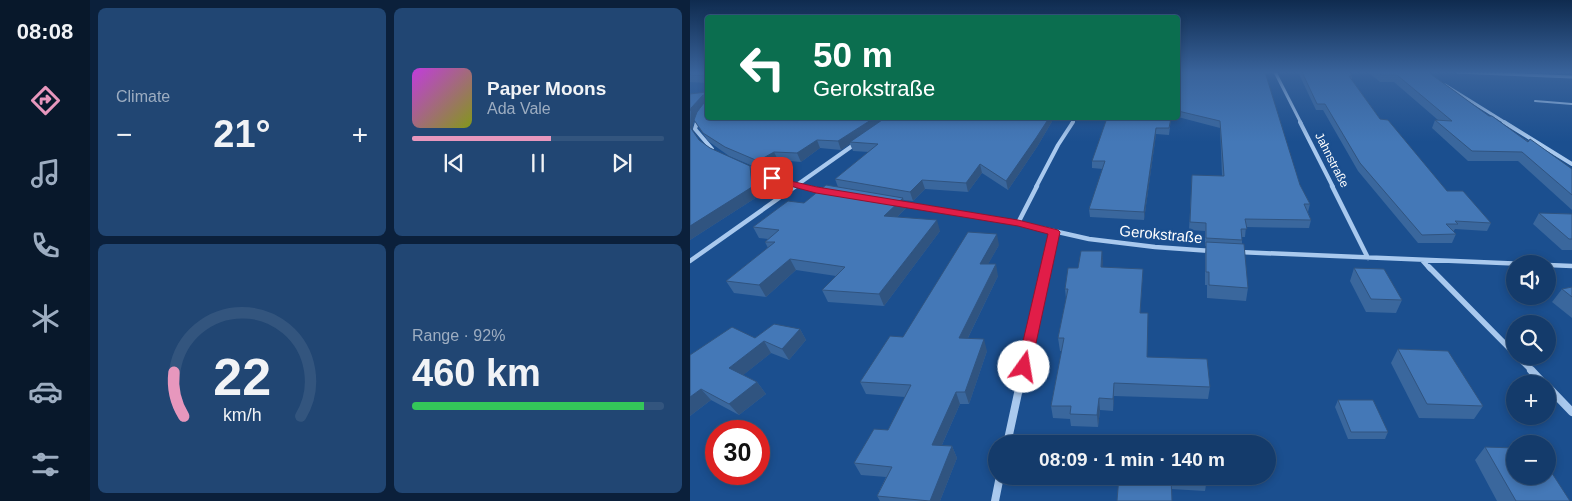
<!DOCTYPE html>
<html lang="en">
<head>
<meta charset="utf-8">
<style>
	:root { --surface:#143b6b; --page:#214673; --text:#f1f3f6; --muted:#9dadc1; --line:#33557e; --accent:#e797bd }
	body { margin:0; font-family:Helvetica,sans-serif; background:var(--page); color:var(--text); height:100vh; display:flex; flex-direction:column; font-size:19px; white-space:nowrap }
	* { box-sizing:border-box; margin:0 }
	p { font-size:16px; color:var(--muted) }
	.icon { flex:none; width:28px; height:28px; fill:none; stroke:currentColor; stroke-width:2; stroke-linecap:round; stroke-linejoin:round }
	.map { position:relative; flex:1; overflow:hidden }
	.details { display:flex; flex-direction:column; gap:8px; padding:8px; background:#0b203b; width:600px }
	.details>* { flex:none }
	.guide { position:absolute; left:15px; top:15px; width:475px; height:105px; border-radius:5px; box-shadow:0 2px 8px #0003,0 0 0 1px var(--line); background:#0b6e4f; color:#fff; overflow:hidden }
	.buttons { position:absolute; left:816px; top:255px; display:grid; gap:10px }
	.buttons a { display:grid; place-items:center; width:50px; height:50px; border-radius:50%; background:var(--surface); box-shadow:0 2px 8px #0003,0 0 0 1px var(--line); font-size:25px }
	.speed { position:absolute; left:15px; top:420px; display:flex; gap:10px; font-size:25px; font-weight:700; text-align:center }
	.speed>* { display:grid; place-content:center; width:65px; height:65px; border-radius:50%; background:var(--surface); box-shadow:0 2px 8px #0003,0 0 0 1px var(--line); line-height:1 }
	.speed .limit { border:8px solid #d22; background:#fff; color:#111 }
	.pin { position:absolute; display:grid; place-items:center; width:42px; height:42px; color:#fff; margin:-21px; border-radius:10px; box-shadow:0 2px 8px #0006 }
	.me { position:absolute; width:55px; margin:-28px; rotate:13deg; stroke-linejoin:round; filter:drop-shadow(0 0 4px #0008) }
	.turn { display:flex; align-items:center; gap:18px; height:105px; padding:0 25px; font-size:22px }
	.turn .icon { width:65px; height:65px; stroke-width:2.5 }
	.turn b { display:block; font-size:35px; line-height:42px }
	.big { font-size:38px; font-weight:600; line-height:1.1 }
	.details .card { flex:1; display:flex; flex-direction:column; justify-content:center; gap:8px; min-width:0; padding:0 18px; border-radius:8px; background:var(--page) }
	.details .dial { align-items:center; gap:0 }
	.dial svg { height:130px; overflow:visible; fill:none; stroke:var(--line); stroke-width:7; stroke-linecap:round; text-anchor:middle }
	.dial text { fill:var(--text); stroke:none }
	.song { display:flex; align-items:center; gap:15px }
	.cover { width:60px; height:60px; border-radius:8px; background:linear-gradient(135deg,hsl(290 70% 55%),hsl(70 70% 35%)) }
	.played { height:5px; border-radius:2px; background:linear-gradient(90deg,var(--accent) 55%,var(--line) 55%) }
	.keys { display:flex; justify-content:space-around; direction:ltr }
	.heat { display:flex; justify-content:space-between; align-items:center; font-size:28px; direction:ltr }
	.charge { height:8px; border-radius:4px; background:linear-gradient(90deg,#34c759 92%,var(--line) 0) }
	.details .tiles { flex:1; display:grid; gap:8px; grid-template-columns:repeat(2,1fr) }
	.trip { position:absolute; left:298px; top:435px; width:288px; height:50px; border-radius:25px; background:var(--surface); box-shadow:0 2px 8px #0003,0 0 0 1px var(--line); font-weight:600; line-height:50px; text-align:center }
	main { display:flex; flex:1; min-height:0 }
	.tabs { display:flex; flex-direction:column; width:90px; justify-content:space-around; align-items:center; background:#08182b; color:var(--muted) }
	.tabs .icon { width:35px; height:35px }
	.tabs .selected { color:var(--accent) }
	.tabs b { font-size:22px; color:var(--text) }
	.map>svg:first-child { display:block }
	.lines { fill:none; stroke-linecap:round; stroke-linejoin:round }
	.lane { stroke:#a9c9ee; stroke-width:2 }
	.street-far4 { stroke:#a9c9ee; stroke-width:3 }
	.street-far3 { stroke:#a9c9ee; stroke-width:4 }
	.street-far2 { stroke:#a9c9ee; stroke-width:4.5 }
	.street-far1 { stroke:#a9c9ee; stroke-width:5.5 }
	.street { stroke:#a9c9ee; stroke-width:8 }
	.wall { fill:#3a679d }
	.shaded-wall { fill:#305480 }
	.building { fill:#4478b7; stroke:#305480 }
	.route { fill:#e11d48; stroke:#92132f }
	.labels { text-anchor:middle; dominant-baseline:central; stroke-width:5; stroke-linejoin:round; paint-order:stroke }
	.far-street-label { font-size:12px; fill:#fff; stroke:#1b4f8f }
	.street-label { font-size:15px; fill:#fff; stroke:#1b4f8f }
</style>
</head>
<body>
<main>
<nav class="tabs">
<b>08:08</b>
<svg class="icon selected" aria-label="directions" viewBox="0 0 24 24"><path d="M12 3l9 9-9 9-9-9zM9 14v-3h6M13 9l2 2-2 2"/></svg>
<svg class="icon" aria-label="music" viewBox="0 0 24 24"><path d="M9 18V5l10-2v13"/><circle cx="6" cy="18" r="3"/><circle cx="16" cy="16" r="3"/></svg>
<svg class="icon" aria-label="phone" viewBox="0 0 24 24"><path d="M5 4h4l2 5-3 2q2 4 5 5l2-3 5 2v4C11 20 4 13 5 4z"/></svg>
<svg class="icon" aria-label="climate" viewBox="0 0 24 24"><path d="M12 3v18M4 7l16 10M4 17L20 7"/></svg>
<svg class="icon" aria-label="car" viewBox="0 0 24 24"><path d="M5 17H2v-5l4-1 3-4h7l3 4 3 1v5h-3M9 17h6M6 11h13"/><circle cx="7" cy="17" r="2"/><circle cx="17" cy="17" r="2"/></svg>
<svg class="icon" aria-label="filters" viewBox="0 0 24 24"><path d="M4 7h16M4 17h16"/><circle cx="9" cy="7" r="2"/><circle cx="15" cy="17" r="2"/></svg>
</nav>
<section class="details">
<div class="tiles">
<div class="card"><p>Climate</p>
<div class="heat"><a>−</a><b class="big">21°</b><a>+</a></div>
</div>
<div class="card">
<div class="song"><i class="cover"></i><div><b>Paper Moons</b><p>Ada Vale</p></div></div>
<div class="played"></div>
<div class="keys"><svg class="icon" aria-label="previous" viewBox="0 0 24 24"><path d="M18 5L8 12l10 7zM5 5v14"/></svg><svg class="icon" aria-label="pause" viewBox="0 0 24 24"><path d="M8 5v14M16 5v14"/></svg><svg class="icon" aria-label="next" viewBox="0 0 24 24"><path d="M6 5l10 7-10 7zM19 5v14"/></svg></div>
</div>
<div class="card dial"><svg viewBox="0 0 100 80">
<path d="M14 69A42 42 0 1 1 86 69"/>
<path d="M14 69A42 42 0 0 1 8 42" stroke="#e797bd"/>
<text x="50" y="56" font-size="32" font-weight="700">22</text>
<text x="50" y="72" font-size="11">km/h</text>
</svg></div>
<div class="card"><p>Range · 92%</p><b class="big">460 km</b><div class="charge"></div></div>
</div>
</section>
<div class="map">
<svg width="882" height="501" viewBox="0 0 882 501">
	<rect width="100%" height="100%" fill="#1b4f8f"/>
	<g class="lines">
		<path class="lane" d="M845 101 882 104"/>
		<path class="street-far4" d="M585 72 611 123
			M767 72 882 77
			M755 85 816 123
			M7 123 8 118
			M382 123 385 118"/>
		<path class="street-far3" d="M7 122 5 129 22 149
			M610 122 643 187
			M814 122 882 164
			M56 167 85 179 115 187
			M104 187 165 144
			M346 187 368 145 383 122"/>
		<path class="street-far2" d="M110 186 136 191
			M642 186 678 258
			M209 203 328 223 399 239 465 247 521 251
			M328 223 347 186
			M549 252 836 264
			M732 260 740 269
			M0 261 106 186
			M858 265 882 266
			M356 269 364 232"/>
		<path class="street-far1" d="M739 267 825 354
			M827 356 842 371
			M333 371 356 267"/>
		<path class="street" d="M841 370 854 384
			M858 387 882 412
			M317 444 333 370
			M305 501 310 476"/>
	</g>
	<path class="wall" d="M0 72H18V83L0 82Z
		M488 72 610 185 620 204 618 212 621 220 619 228 556 227 555 237H552V244L558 288 556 301 517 298V285H515V254L516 246H515V231L499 230 502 175 532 176 530 128 488 117Z
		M608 72H659L662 76V80L690 119 757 191 801 223 797 231 765 229 763 232 766 234 762 243H728L668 171 633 110H626Z
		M678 72H738L799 116 882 169V210L828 161H778L742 128 745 120H748L704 82H690Z
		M18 89V118H364L347 147 318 190 292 173 278 192 235 189 223 201 213 200 216 208 207 217 250 231 194 306 138 302 132 290 146 276 106 270 76 297 44 293 36 281 78 248 75 242 78 239 69 238 63 227 148 187 145 179 179 152 163 151 160 144 151 150 130 148 111 162 88 160 72 170 39 156 18 141 4 120 6 115 5 116 2 130 9 140 20 148 65 175 67 197 0 240V94L16 92Z
		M481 118 479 135 466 134 454 220 400 217 399 209 413 169 402 168V161Z
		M849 213 882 214V250H872L843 224Z
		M309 245 298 264 308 276 278 338 297 351 279 404H270L252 445 262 446 267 458 250 501H190L187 496 196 477 171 475 164 463 198 430 215 397 176 394 170 382 213 337Z
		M412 251V268L453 269 450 313 457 357 520 387 518 399 424 396 423 411 410 410 408 427 381 426 380 419 363 418 361 406 372 351H370L368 338 376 299 375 289 388 268Z
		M664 268 712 300 706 313 676 312 660 281Z
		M882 287V318L862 302 872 289Z
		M110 329 116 340 99 360 81 353 53 375 67 382 76 394 49 415 21 400 0 416V355Z
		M708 349 793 406 784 419 729 418 701 363Z
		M648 400 698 432 695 439H658L645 407Z
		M795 447 880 501H807L785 460Z
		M429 476H517V479L515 491 481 489Z"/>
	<path class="shaded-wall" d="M13 95 17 103 5 116 2 131 0 128 1 108Z
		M184 118H198L160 142V144L151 150 148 141Z
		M359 118H364L347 147 318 190 316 181Z
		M466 128V134L454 220V212Z
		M127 140 130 148 111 162 107 153Z
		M84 152 88 160 72 170 68 161Z
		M290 164 292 173 278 192 276 183Z
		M60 166 65 175 67 197 0 240V226Z
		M232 180 235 189 223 201 220 192Z
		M213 198 216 208 197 227 194 216Z
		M247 220 250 231 194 306 189 294Z
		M307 234 309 245 292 275 290 264Z
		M412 251 413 262 412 279 411 267Z
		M100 259 106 270 76 297 69 285Z
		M306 264 308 276 272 350 269 338Z
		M110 329 116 340 99 360 92 349Z
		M294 339 297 351 279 404 275 392Z
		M74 341 81 353 47 380 39 368Z
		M67 382 76 394 49 415 39 404Z
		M424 383V396L423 411V399Z
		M11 389 21 400 0 416V397Z
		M266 392 270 404 247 456 242 445Z
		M409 398 410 410 408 427 407 415Z
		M262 446 267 458 250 501H240Z"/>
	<path class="building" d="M0 72H18V76L0 75Z
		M488 72H575L610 185 620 204H614L621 220 555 219 557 229H551L552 240 516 238V223L500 222 502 175 534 176 530 121 488 111Z
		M612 72H659L662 76H659L690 119 698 120 757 191H773L801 223 765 221 768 224H756L766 234 732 235 670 163 635 104H627Z
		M688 72H738L799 116H802L838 142 840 139 882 169V195L832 152 782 151 745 120 762 121 707 75H692Z
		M18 89V118H184L148 141 127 140 107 153 84 152 68 161 35 147 13 133 4 120 7 112 17 99V96L13 95 1 108 0 111V94L16 92Z
		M195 118H359L346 138 316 181 290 164 276 183 232 180 220 192 145 179 188 144 160 142Z
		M417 118H481L479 128H466L454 212 399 209 415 161H402Z
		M0 127 9 140 20 148 60 166 62 187 0 226Z
		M136 185 213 198 194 216 247 220 189 294 132 290 155 267 100 259 69 285 36 281 85 242H75L89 230 63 227 98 201 114 203Z
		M849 213 882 214V239H879Z
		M278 232 307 234 290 264H306L269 338 294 339 275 392H266L242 445 262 446 240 501 187 496 202 467 164 463 184 429 198 430 221 385 170 382 200 336 213 337Z
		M516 242 554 244 558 288 519 285V272H516Z
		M391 251H412L411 267 453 269 450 313H458L457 357 517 359 520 387 424 383 423 399 409 398 407 415 380 414 381 406H361L374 338H368L378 289H375L378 268H388Z
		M664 268 694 269 712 300 681 299Z
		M882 287V297L872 289Z
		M84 324 110 329 92 349 74 341 39 368 67 382 39 404 11 389 0 397V355L42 327 65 338Z
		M708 349 758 351 793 406 737 404Z
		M648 400H683L698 432H661Z
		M795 447 825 448V476H858V467L880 501H826Z
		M429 476H517V479L481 477 482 501H427Z"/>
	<linearGradient id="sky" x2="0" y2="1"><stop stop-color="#0f2b4f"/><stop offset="0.51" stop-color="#39639b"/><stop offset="1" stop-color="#39639b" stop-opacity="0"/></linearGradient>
	<rect width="882" height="142" fill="url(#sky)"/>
	<path class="route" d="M78 176 127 187 328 220 368 230 370 232 340 371 334 373 329 371 327 367 358 234 328 226 126 193 78 180Z"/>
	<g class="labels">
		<g class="far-street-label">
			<text transform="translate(642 160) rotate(63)">Jahnstraße</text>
		</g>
		<g class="street-label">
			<text transform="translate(471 234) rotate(5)">Gerokstraße</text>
		</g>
	</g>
</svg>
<div class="buttons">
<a><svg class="icon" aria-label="sound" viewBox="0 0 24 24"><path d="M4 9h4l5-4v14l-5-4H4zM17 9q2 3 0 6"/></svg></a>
<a><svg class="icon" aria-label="search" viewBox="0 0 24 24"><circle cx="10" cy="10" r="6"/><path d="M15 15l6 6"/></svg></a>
<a>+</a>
<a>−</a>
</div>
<div class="speed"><div class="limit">30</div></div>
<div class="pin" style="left:82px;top:178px;background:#d93025"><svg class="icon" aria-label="arrive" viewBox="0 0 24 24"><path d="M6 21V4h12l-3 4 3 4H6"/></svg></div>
<svg class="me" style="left:334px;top:367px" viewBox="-20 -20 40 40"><circle r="19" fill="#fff"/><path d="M0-13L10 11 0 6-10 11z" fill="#e11d48"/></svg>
<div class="trip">08:09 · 1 min · 140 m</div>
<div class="guide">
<div class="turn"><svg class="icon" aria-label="left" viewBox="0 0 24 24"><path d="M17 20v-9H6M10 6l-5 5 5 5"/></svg><div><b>50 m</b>Gerokstraße</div></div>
</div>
</div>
</main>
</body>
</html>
